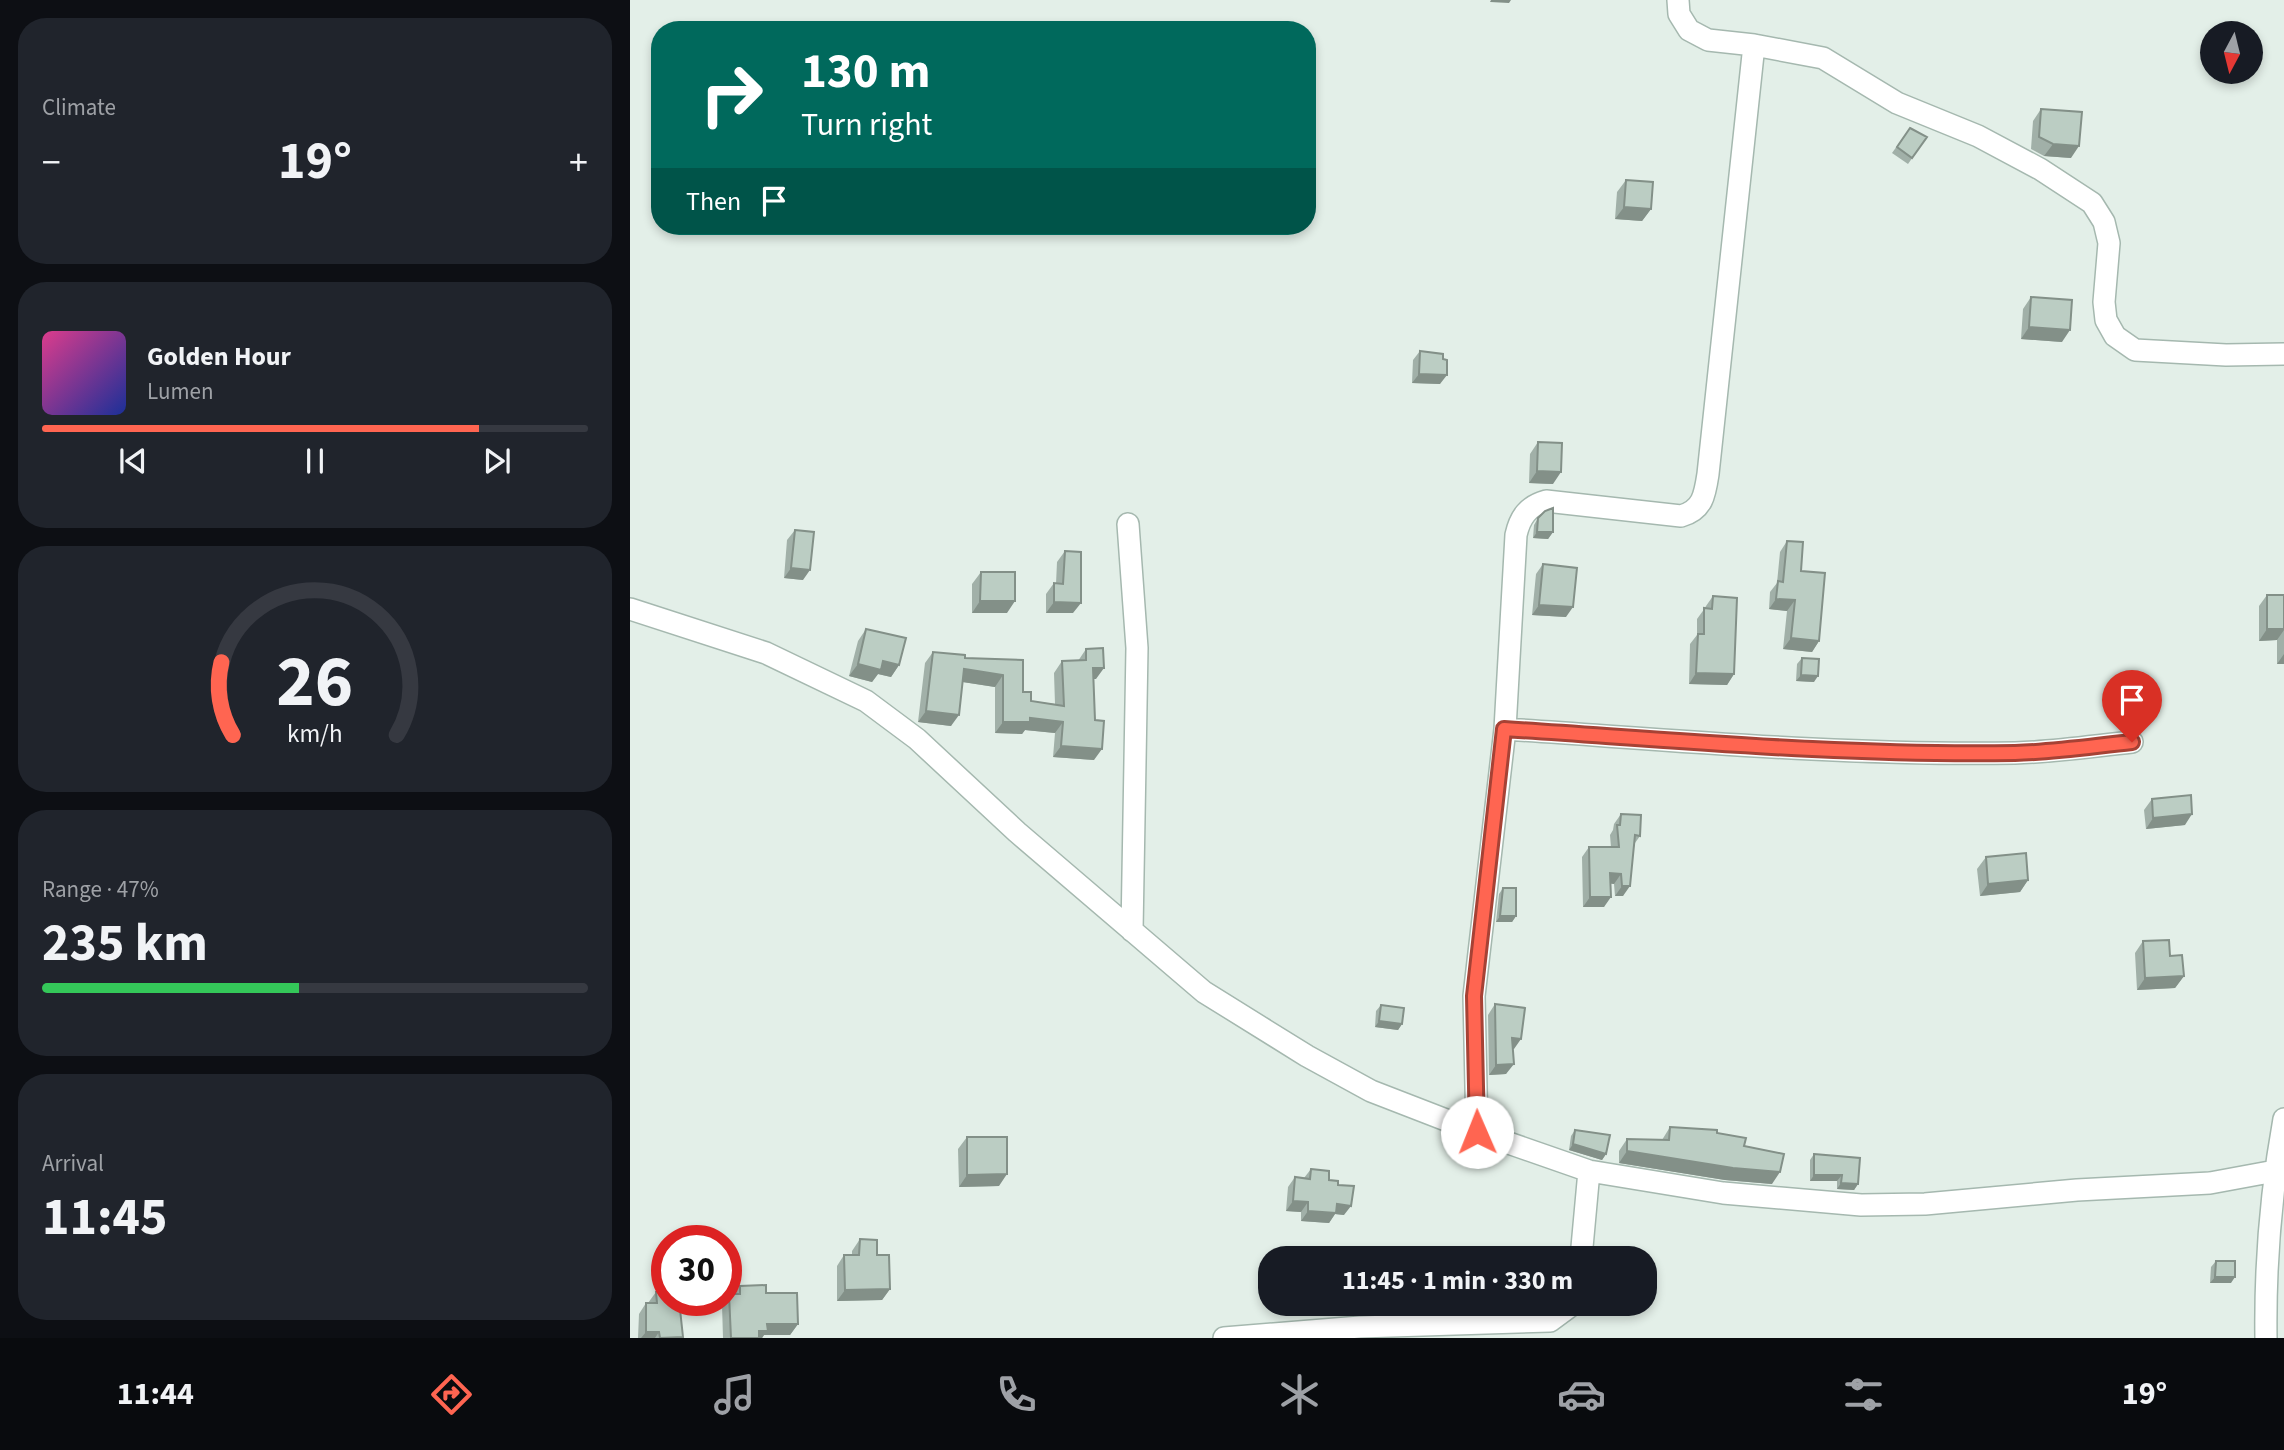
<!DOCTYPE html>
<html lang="en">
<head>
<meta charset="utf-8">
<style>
	:root { --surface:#171b24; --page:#20242c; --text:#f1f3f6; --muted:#9ea1a6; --line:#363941; --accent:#ff6551 }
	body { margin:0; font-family:"Source Sans 3",sans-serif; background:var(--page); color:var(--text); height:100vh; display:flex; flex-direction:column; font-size:26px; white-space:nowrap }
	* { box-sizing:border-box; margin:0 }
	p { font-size:23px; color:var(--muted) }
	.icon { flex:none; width:38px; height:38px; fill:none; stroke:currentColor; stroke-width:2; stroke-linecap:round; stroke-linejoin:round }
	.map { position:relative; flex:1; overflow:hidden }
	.sheet { display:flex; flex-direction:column; gap:18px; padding:18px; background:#0d0f14; width:630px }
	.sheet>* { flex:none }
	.banner { position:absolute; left:21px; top:21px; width:665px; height:214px; border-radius:28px; box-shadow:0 4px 10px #0003; background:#00695c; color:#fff; overflow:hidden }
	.needle { width:46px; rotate:187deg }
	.buttons { position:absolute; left:1570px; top:21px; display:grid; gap:14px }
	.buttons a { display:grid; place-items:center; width:63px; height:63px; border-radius:50%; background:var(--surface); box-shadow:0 4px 10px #0003; font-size:35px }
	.speed { position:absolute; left:21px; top:1225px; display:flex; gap:14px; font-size:35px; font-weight:700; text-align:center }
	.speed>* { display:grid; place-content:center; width:91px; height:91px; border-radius:50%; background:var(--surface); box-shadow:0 4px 10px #0003; line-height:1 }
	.speed .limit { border:10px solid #d22; background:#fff; color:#111 }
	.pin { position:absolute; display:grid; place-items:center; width:60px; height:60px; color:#fff; margin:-72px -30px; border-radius:50% 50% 50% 0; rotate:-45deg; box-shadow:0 0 7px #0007 }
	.pin .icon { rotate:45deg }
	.me { position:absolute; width:77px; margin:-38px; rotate:359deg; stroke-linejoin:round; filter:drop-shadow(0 0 5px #0008) }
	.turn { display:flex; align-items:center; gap:24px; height:147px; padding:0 35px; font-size:32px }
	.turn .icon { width:91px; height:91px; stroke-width:2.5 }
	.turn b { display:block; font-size:49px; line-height:60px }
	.then { display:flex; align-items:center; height:66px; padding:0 35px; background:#0003; gap:14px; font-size:26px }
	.big { font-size:52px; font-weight:700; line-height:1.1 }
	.sheet .tile { flex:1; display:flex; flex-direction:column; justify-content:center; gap:10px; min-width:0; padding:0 24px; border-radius:28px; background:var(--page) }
	.sheet .dial { align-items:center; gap:0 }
	.dial svg { height:182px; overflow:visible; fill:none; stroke:var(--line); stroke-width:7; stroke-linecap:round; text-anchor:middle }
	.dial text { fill:var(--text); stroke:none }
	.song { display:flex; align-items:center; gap:21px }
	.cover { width:84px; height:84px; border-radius:10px; background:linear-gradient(135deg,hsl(330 70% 55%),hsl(230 70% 35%)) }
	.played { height:7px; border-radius:4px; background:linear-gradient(90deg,var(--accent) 80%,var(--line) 80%) }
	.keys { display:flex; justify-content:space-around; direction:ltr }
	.heat { display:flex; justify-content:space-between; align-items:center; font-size:38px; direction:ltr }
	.charge { height:10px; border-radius:5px; background:linear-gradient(90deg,#34c759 47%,var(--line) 0) }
	.trip { position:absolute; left:628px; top:1246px; width:399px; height:70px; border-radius:28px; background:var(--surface); box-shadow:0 4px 10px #0003; font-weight:700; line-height:70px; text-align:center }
	.menu { display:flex; height:112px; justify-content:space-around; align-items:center; background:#090b0e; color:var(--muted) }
	.menu .icon { width:49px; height:49px }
	.menu .active { color:var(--accent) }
	.menu b { font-size:32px; color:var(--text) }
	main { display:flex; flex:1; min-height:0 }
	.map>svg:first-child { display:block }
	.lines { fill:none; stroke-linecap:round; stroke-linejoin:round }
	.minor-casing { stroke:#a5b8af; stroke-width:24 }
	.minor { stroke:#fff; stroke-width:21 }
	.wall { fill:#a1b0a8 }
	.shaded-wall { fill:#839088 }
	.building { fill:#bbcdc3; stroke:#839088; stroke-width:2 }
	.route-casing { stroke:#a64235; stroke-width:18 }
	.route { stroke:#ff6551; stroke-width:12 }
</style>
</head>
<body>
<main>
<section class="sheet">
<div class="tile"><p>Climate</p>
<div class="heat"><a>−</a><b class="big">19°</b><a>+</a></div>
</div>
<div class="tile">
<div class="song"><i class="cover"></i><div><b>Golden Hour</b><p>Lumen</p></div></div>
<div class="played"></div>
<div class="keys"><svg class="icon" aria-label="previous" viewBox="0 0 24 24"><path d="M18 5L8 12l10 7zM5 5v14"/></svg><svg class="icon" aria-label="pause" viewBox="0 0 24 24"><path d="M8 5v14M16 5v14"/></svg><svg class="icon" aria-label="next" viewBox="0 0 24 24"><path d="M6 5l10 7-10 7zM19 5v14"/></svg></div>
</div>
<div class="tile dial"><svg viewBox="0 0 100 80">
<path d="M14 69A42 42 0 1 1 86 69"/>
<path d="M14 69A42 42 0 0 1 9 37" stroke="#ff6551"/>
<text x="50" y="56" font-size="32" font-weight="700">26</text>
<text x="50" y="72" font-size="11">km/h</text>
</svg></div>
<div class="tile"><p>Range · 47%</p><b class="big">235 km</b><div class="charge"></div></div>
<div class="tile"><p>Arrival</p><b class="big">11:45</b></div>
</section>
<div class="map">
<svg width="1654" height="1338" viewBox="0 0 1654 1338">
	<rect width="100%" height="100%" fill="#e3efe8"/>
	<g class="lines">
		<g class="minor-casing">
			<path id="minor" d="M1048 0 1049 14 1059 30 1078 40 1124 45 1193 58 1267 103 1348 136 1410 169 1462 203 1474 222 1479 243 1474 302 1476 320 1485 336 1505 350 1596 355 1654 354
				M498 524 507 648 502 931
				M0 609 136 653 236 701 287 739 387 832 574 992 677 1056 741 1091 847 1132 959 1171 1093 1193 1231 1205 1295 1204 1447 1190 1580 1183 1645 1171
				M875 729C1044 740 1215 756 1385 753 1424 752 1463 746 1502 742
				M847 1132 844 996 875 729 886 535C890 517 898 506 916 501L1051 516C1073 510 1075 494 1078 474L1124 45
				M951 1258 959 1171
				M594 1338 730 1327 920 1321 943 1304
				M1636 1338C1635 1265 1641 1191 1654 1119"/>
		</g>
		<use href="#minor" class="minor"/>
	</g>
	<path class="wall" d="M1411 109 1441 158 1414 156 1401 149 1403 121Z
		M1280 128 1297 137 1278 164 1262 153Z
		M996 180 1021 209 1012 221 985 219 987 192Z
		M1401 297 1432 342 1391 339 1393 309Z
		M790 351 813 359 810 384 782 383 783 360Z
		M908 442 923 484 899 483 900 454Z
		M908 518 923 532 918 539 903 538 904 525Z
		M165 530 173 580 154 578 157 540Z
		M1157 541 1171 571 1189 641 1182 652 1153 649 1157 611 1139 609 1140 592 1147 583 1150 552Z
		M435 551 443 613H416V594L424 583 426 584 427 562Z
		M913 564 936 617 902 615 906 574Z
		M351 572 377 613H342V584Z
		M1637 595H1654V664H1647V640L1629 641V606Z
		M1083 596 1104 674 1097 685 1059 684 1060 644 1067 635V619L1075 608 1076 606Z
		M236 629 269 665 261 677 248 674 242 682 219 676 228 641Z
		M456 649 466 679H463L464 760 423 757 425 733 395 730 392 734 365 733V687L333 682 321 726 288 722 295 663 303 652 335 658 393 660V692L401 701 425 704 424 673 432 661H448Z
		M1172 658 1184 682 1166 681 1167 664Z
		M1522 799 1555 825 1516 829 1514 810Z
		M991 814 1010 836 1005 843 993 896H985L984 884 981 883 974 907H953L952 857 959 847H981L980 835 983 830 984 824Z
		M1356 857 1398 880 1390 892 1350 896 1347 869Z
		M873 888 886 916 882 922H866L869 894Z
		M1513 941 1554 976 1545 988 1507 990 1505 953Z
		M865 1004 884 1049H883L876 1074 859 1075 858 1015Z
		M751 1005 772 1024 768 1030 745 1027 746 1011Z
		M1040 1127 1087 1133 1114 1146 1142 1184 1095 1180 989 1163V1151L997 1139 1032 1140Z
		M945 1130 976 1154 972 1160 939 1150 941 1136Z
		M337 1137 369 1186 329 1187 328 1149Z
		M1184 1154 1228 1184 1224 1190 1207 1189V1181H1180V1160Z
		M681 1169 708 1185 714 1215 705 1214 699 1223 671 1221V1212L656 1211 658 1187 665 1177 674 1178Z
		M230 1239 247 1255 260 1289 252 1300 207 1301V1266L214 1255H222V1251Z
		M1586 1261 1601 1283H1580L1581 1267Z
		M110 1286 136 1293 168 1324 160 1335H134L132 1338H93L92 1305 95 1300H96L99 1294H104Z
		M26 1292 53 1338H8L9 1314 16 1303H18Z"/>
	<path class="shaded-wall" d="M861 0H881L879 3 860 2Z
		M1423 144 1449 146 1441 158 1414 156Z
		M994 207 1021 209 1012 221 985 219Z
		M1399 327 1440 330 1432 342 1391 339Z
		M789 374 817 375 810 384 782 383Z
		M907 471 931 472 923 484 899 483Z
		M907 532H923L918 539 903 538Z
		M161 568 180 570 173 580 154 578Z
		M1146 599 1165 600 1157 611 1139 609Z
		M350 601H385L377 613H342Z
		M424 602 451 603 443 613H416Z
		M909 605 943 607 936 617 902 615Z
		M1637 629H1654V630L1647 640 1629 641Z
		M1161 638 1189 641 1182 652 1153 649Z
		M1654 654V664H1647Z
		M253 661 269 665 261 677 248 674 242 682 219 676 228 664Z
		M463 668H474L466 679H455Z
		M334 669 373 675 365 687 326 681Z
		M1066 673 1104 674 1097 685 1059 684Z
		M1171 675 1188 676 1184 682 1166 681Z
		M296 711 329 715 321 726 288 722Z
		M400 718 433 722 425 733 395 730 392 734 365 733 373 722Z
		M431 746 472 749 464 760 423 757Z
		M1562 814 1555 825 1516 829 1523 818Z
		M980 873 991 874 984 884 974 883Z
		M1398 880 1390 892 1350 896 1358 884Z
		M992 886H1000L993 896H985Z
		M960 897H981L974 907H953Z
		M870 916H886L882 922H866Z
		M1554 976 1545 988 1507 990 1515 978Z
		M749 1021 772 1024 768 1030 745 1027Z
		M882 1038 891 1039 884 1049 875 1048Z
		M884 1064 876 1074 859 1075 866 1065Z
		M943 1144 976 1154 972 1160 939 1150Z
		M997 1151 1150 1172 1142 1184 1095 1180 989 1163Z
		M377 1174 369 1186 329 1187 337 1175Z
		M1184 1175H1212L1207 1181H1180Z
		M1211 1183 1228 1184 1224 1190 1207 1189Z
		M663 1201 678 1202 671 1212 656 1211Z
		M707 1204 721 1206 714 1215 705 1214 699 1223 671 1221 678 1211Z
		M1585 1277H1605L1601 1283H1580Z
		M260 1289 252 1300 207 1301 215 1290Z
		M137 1324H168L160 1335H134L132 1338H124L129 1331Z
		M16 1332H29L25 1338H11Z"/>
	<path class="building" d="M1411 109 1452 112 1449 146 1423 144 1409 137Z
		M1280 128 1297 137 1282 158 1267 147Z
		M996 180 1023 182 1021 209 994 207Z
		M1401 297 1442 300 1440 330 1399 327Z
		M790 351 813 354V359L817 360V375L789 374Z
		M908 442 932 443 931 472 907 471Z
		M923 508V532H907L908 518 915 511Z
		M165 530 184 532 180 570 161 568Z
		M1157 541 1173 542 1171 571 1195 573 1189 641 1161 638 1165 600 1146 599 1148 581 1153 582Z
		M435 551 451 552V603L424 602V583L433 584Z
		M913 564 947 568 943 607 909 605Z
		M351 572H385V601H350Z
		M1637 595H1654V629H1637Z
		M1083 596 1107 598 1104 674 1066 673 1068 634H1074V608L1082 609Z
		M236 629 276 638 269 665 253 661 251 670 228 664Z
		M473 648 474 668H463L465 720 474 721 472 749 431 746 433 722 400 718V722H373V675L334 669 329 715 296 711 303 652 335 655V658L393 660V692H401V701L434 706 432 661 456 660V649Z
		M1172 658 1189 659 1188 676 1171 675Z
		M1561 795 1562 814 1523 818 1522 799Z
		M991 814 1011 815 1010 836 1005 835 1000 886H992L991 874 980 873 981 897H960L959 847H989L987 825H990Z
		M1396 853 1398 880 1358 884 1356 857Z
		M873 888H886V916H870Z
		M1539 940 1540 956 1552 955 1554 976 1515 978 1513 941Z
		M865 1004 895 1008 891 1039 882 1038 884 1064 866 1065Z
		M751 1005 774 1008 772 1024 749 1021Z
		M1040 1127 1087 1130V1133L1116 1138 1114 1146 1154 1154 1150 1172 1103 1168 997 1151V1139L1039 1140Z
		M945 1130 980 1135 976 1154 943 1144Z
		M337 1137H377V1174L337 1175Z
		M1184 1154 1230 1158 1228 1184 1211 1183 1212 1175H1184Z
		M681 1169 699 1171V1180L708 1181V1185L724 1186 721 1206 707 1204 706 1213 678 1211V1202L663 1201 665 1177 680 1179Z
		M230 1239 247 1240V1255H259L260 1289 215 1290 214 1255H229Z
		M1586 1261H1605V1277H1585Z
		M136 1285V1293H167L168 1324H137L138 1331H129V1338H101L99 1294H110V1286Z
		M37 1291V1300H49L53 1337 30 1338 29 1332H16V1303H27L26 1292Z"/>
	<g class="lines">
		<g class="route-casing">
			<path id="route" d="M847 1132 844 996 874 729C1044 740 1215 756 1385 753 1424 752 1463 746 1502 742"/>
		</g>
		<use href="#route" class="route"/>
	</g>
</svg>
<div class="buttons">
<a><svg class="needle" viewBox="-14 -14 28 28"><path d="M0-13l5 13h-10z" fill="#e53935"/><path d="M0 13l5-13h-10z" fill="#9ea1a6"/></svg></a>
</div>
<div class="speed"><div class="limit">30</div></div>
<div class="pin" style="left:1502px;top:742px;background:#d93025"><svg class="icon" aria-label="arrive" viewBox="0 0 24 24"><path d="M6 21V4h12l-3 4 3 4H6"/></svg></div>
<svg class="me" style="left:847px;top:1132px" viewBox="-20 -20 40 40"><circle r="19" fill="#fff"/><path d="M0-13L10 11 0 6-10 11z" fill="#ff6551"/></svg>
<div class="trip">11:45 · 1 min · 330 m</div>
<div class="banner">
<div class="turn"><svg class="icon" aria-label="right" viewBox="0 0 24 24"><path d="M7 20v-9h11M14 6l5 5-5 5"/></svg><div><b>130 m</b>Turn right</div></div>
<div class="then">Then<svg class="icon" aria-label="arrive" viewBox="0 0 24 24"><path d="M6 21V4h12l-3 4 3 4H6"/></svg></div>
</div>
</div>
</main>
<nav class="menu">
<b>11:44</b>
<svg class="icon active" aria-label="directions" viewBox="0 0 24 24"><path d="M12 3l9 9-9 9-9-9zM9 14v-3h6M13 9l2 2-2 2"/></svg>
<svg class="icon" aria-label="music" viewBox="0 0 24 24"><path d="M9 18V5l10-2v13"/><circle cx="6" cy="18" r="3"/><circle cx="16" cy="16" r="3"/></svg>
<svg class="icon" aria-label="phone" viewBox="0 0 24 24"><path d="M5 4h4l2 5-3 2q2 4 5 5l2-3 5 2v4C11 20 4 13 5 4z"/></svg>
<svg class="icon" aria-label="climate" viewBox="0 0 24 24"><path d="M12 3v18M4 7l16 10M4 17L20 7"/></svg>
<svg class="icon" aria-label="car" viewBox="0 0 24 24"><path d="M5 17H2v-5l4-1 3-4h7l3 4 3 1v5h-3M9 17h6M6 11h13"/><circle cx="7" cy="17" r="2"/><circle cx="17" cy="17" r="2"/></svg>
<svg class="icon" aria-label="filters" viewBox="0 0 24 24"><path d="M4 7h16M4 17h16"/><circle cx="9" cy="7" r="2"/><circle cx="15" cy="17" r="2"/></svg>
<b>19°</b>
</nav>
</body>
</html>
